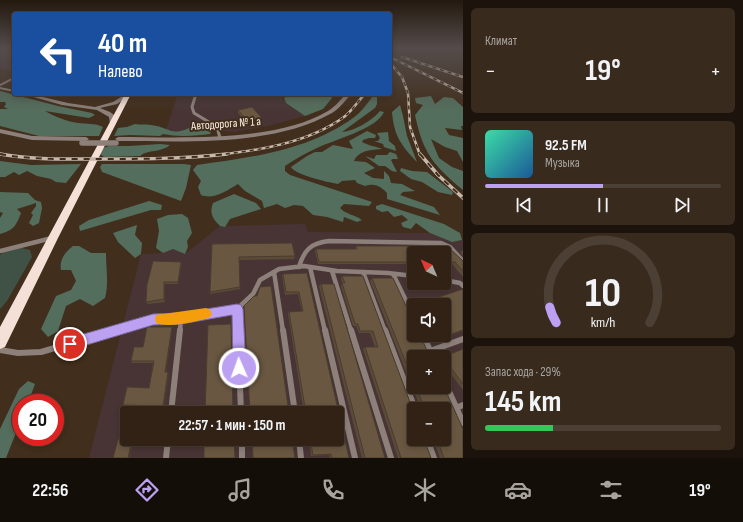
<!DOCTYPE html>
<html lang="ru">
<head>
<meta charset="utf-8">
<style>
	:root { --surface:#312215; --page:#392a1e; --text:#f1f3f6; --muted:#a8a4a0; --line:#4c3f34; --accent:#bca0f2 }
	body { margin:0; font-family:"Sofia Sans Condensed",sans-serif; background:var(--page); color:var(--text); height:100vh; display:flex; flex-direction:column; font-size:15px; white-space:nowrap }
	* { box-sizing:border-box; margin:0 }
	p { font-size:13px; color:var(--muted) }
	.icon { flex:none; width:22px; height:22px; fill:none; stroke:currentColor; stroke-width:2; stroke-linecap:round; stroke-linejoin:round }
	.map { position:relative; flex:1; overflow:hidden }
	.side { display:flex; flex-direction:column; gap:8px; padding:8px; background:#1b130c; width:280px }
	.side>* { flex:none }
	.guide { position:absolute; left:12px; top:12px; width:380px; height:84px; border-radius:4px; box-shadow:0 2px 6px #0003,0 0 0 1px var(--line); background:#1a4fa0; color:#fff; overflow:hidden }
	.needle { width:26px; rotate:316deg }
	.tools { position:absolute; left:407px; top:246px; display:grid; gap:8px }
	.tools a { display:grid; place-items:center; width:44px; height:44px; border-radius:4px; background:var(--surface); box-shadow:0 2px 6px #0003,0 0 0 1px var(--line); font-size:20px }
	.speed { position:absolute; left:12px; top:394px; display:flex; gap:8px; font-size:20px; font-weight:700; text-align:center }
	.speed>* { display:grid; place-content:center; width:52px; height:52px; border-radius:50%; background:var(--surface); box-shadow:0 2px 6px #0003,0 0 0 1px var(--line); line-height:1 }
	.speed .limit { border:6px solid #d22; background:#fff; color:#111 }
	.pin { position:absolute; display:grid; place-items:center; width:34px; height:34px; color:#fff; margin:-17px; border:2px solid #fff; border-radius:50%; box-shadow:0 1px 4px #0007 }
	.me { position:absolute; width:44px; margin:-22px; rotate:358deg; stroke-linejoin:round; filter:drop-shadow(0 0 3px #0008) }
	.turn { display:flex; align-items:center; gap:14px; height:84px; padding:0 20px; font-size:18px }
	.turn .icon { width:52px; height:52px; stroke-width:2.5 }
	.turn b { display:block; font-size:28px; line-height:34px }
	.big { font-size:30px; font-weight:700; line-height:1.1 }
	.side .tile { flex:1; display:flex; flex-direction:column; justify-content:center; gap:6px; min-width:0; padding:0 14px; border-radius:6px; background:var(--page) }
	.side .dial { align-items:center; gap:0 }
	.dial svg { height:104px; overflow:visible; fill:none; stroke:var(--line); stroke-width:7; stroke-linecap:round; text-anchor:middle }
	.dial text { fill:var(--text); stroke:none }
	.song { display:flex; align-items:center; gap:12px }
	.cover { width:48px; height:48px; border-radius:6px; background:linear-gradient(135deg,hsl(160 70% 55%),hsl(210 70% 35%)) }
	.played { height:4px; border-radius:2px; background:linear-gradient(90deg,var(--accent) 50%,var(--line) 50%) }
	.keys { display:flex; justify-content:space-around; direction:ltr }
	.heat { display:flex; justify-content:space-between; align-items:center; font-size:22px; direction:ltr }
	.charge { height:6px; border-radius:3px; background:linear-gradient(90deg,#34c759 29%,var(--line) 0) }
	.trip { position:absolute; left:120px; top:406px; width:224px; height:40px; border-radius:4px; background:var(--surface); box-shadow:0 2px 6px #0003,0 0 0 1px var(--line); font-weight:700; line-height:40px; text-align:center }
	.menu { display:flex; height:64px; justify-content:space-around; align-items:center; background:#140e08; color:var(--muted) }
	.menu .icon { width:28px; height:28px }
	.menu .on { color:var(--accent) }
	.menu b { font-size:18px; color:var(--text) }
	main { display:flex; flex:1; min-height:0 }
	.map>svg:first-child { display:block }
	.industrial { fill:#483435; fill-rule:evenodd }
	.green { fill:#405246 }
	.forest { fill:#546e5d }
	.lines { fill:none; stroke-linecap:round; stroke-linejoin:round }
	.service-far3 { stroke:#8d807a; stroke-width:2 }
	.service-far2 { stroke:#8d807a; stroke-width:3 }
	.service-far1 { stroke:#8d807a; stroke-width:4.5 }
	.service { stroke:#8d807a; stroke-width:6 }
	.minor { fill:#8d807a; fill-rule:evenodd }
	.trunk { fill:#f4e0d6; fill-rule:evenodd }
	.rail-far1-casing { stroke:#c6b8ab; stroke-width:2.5 }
	.rail-casing { stroke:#c6b8ab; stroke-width:3.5 }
	.rail-far1 { stroke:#412e1c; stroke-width:1.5; stroke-dasharray:4; stroke-linecap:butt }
	.rail { stroke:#412e1c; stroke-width:2; stroke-dasharray:6; stroke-linecap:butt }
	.minor-bridge { stroke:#8d807a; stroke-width:5.5 }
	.wall { fill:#5a4b38 }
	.shaded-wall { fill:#4a3d2e }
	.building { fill:#695741; stroke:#4a3d2e }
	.route { fill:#bca0f2; stroke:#7a689d }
	.slow { fill:#f59e0b }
	.labels { text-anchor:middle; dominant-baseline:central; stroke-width:4; stroke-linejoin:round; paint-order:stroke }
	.far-street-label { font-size:12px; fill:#fef2e7; stroke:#412e1c }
</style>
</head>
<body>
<main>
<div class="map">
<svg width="463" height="458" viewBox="0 0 463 458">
	<rect width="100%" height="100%" fill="#412e1c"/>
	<path class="industrial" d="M0 48H14V72L0 68Z
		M178 94H280L286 103 305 116 268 126 234 132 212 130 208 126 199 129 193 126 180 132 166 130Z
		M305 224 308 232 430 233 452 242 463 240V458H89L141 254 163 253 173 249 185 254 220 226ZM414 253H444V283H414ZM414 305H444V335H414ZM414 357H444V387H414ZM414 409H444V439H414ZM127 413H337V439H127Z"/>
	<path class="green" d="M17 247 30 250 32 257 7 301 0 309V255L5 251Z"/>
	<path class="forest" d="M0 91 58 106 92 113 95 115 89 118 45 111C56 117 66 121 78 123 87 124 95 123 103 127L99 136H39L0 126V109H8L4 107 6 104 5 102H0Z
		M290 94H330L332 98 323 109 305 116 286 103 284 98Z
		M374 95 377 97V104L375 108 342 132C354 131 372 121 380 111L384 112C377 129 333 140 317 148 306 153 295 159 285 166V171L290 175 372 202 369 206 344 204 340 208C345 214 355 215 362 220L357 222 344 217 343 222 327 217 313 215 303 206 294 205 285 208 277 204 264 208 262 201 245 191 238 184C226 191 214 200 201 195L198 187 201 181 193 170 197 165C252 157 307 151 353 118 362 112 367 103 374 95Z
		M431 96 435 104 444 97 453 98 463 107V126H461L462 130 445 128 449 135 463 138V162L457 151 445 147 431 139 439 158 452 167 463 171V190C433 165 423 153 415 115L423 105 416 103 415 98Z
		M400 105 403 116 407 136 417 162C401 145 394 136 392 112Z
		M135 124C140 125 145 124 151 125 170 127 171 138 193 126L199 129 208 126 212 130 210 134C197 136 176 137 163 134L160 136 130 135 114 136 118 128 127 127Z
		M367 131 376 135 375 138H369L363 140 362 142C369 146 375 146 382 149 371 150 359 150 354 161L366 162 375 168 364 173 373 178 384 179V171L389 176 391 183 402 184 415 191 403 192 400 195 434 207 440 215 387 199V193C380 186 375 183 365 186L357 183 355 180 342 181 338 184C327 182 295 175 291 167L307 156 315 152H322L333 145 353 149 349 141Z
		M388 132 389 141 395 146 396 151 384 147 383 144 374 141H378L380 138 377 133Z
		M160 144 170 145C161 153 148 149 140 156L104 157 100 154 103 148 109 146H129Z
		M390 152 396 154 398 159H393L391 160 397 172 392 171 385 166H379L365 156 374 159 376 155H387Z
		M0 161 31 165 81 164 66 183 56 182 51 179 37 176 27 171 19 175 14 172 5 177H0Z
		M102 164H184L191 165 186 188 181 201 102 172 100 167Z
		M401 168 412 171 427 172 453 192 452 195 438 192 422 182 411 179 400 171Z
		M0 192 28 193 35 200 41 202 42 208 39 223 33 226 29 223 33 215 31 213 36 206V203L17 209 21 213C16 226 14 230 0 234V218L3 213 0 212Z
		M234 194 256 203 261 209 230 219 225 227 220 226C213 219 209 214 213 203Z
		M149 201 162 205 161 210H151L80 231 79 226 89 220Z
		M382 204 444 224 460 233 462 240 452 242 430 233 416 223 411 229 403 227 401 223 408 220 402 215 394 217 388 211 382 212 376 209V206Z
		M182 214 188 218 192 233 187 241 188 247 185 254 173 249 163 253 156 248 159 231 157 219 168 215Z
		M137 225 135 235 142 243 141 254 135 258 118 242 113 233Z
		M73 246H79L91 253H106C106 270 109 282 105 298L93 306 80 299 66 306 58 331 48 337 41 329 56 296 71 290 76 281 71 270H61C59 260 65 252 73 246Z
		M28 381 35 384 28 403H21V420L6 458H0V429L19 389Z"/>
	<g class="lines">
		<path class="service-far3" d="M0 85 14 78"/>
		<path class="service-far2" d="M196 94 192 107 194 113 217 127 220 138"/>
		<path class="service-far1" d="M0 251 52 238
			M299 267C304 250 311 243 329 241L441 243 450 247 463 261
			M310 267 325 331
			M332 271 351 331
			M274 272 283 331
			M363 272 385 331
			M393 274 414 317
			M444 280 460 283 463 286
			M237 309 238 331
			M113 331 153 319 181 318 237 309 253 294 260 280 279 269 304 266 337 271 388 273 414 276
			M180 331 181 318"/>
		<path class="service" d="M238 330 241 413
			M283 330 295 413
			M325 330 355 458
			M351 330 391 458
			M385 330 415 409
			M423 335 433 357
			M0 350 18 353 41 352 116 330
			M430 351 463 339
			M444 380 463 423
			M456 408 463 405
			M171 413 180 330
			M242 439V458
			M299 439 301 458
			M427 439 434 458
			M166 458 168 439"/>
		<path class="minor" d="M0 87 14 90V92L0 89Z
			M23 94H30L68 103 95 107 113 102 126 94 130 95 117 104 100 108 110 112 114 115 116 124 113 126 110 124 109 117 97 110 62 105Z
			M346 94H351C346 100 339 109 332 113 272 147 184 141 118 141L115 139 118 137C180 137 274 143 328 111 335 107 341 99 346 94Z
			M0 129 32 136 86 137 89 139 86 141 32 140 0 133Z"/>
		<path class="trunk" d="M125 94H131L58 238 5 347 0 349V327Z"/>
		<g class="rail-far1-casing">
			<path id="rail-far1" d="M390 57 463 93
				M402 57 463 77
				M390 63 402 77 408 93 410 127 420 155
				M0 154 4 155
				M218 155C260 150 308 143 344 117 352 111 358 101 365 94"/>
		</g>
		<g class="rail-casing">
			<path id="rail" d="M0 154C32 160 63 159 95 159 139 159 183 159 227 154
				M420 154 438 175 463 198"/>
		</g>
		<use href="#rail-far1" class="rail-far1"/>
		<use href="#rail" class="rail"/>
		<path class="minor-bridge" d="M82 143H116"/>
	</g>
	<path class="wall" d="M238 110 261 121 247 124 238 113Z
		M212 244 295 256 294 259 239 260 240 289 210 294Z
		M356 246H447L463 261V277L452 264H444V253H414V264H318L315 251 316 249H355Z
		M463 250V256L460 252Z
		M182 264 178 284H165V302L148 304 146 302 147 285Z
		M307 273 349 458H330L329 455 311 456 309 439H337V413H304L288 314 289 312 302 311 298 294 285 295 282 276 283 274Z
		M342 276H363L431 458H398L363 349 365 347H375L370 333H359L356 326H353L341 286 342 283 341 279Z
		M372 278 414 357V387H444L463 458H440L433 439H444V409H421L370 281Z
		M321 284 385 458H362L319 286Z
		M463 289V331L438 340 434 335H444V305H419L421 303Z
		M172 329 166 372H168L169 373 164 407H125L123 405 149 388 153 363H132L131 361 143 347Z
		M463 349V390L444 365V357Z
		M132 439H159V441L133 440 130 458H113Z"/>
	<path class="shaded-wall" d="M262 118 261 121 247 124V121Z
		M181 262 182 264 178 284V282Z
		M164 282 165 284V302L164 299Z
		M172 327V329L166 373 165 372Z
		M463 330V331L438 340 441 338Z
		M168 372 169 373 164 407 163 406Z
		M132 440H133L130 458H128Z"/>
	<path class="building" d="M252 107 262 118 247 121 238 110Z
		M292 243 295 256 239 257 240 287 210 292 212 244Z
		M356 246H447L463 261V271L455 262H444V253H414V262H319L316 249H357Z
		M153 261 181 262 178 282H164V299L146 302 147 285Z
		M307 273 349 458H332L331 454 313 455 310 439H337V413H306L289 312 303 311 299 292H286L283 274Z
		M342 276H363L414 413V439H424L431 458H401L365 347H378L373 331H360L358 324H355L342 283H345Z
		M372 278H393L414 323V335H420L430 357H414V383Z
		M321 284H334L385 458H365Z
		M271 286 289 413H250L244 306 254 296H257L260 287Z
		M463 289V330L441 338 439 335H444V305H423L421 303Z
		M231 324 233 413H205L208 325Z
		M147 327H172L165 372H168L163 406 123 405 127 387 149 388 154 361H131L134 347H143Z
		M463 349V384L444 359V357H443Z
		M416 387H444L463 429V458H444L437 439H444V409H425Z
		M118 439 132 440 128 458H113Z
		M132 439H158V440H132Z
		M204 439H234L235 458H204Z
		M252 439H292L295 458H253Z"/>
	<linearGradient id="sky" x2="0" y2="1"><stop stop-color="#24190f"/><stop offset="0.43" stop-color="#544c4b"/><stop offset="1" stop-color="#544c4b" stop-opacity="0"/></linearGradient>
	<rect width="463" height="112" fill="url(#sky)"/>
	<path class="route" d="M237 304 241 305 243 309 246 368 244 373 239 375 235 373 233 368 232 315 181 324 153 325 70 350 66 348 64 344 66 340 70 338 153 314 181 313Z"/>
	<path class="slow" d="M206 308 210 310 212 314 210 317C198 322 168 328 156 323L155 319 156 315Z"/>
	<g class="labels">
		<g class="far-street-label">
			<text transform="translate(226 124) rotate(-4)">Автодорога № 1 а</text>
		</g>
	</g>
</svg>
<div class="tools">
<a><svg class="needle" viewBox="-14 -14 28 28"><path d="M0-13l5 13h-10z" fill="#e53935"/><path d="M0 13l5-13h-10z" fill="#a8a4a0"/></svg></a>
<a><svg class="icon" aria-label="sound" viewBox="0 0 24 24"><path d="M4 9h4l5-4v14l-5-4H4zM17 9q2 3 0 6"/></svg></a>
<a>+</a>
<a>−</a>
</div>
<div class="speed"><div class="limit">20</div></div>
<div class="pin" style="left:70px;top:344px;background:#d93025"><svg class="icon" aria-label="arrive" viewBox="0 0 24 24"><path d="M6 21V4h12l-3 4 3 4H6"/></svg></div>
<svg class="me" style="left:239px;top:368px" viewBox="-20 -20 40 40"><circle r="17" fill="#bca0f2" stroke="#fff" stroke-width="3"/><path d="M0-11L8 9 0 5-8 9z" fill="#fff"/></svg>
<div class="trip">22:57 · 1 мин · 150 m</div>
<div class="guide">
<div class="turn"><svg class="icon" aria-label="left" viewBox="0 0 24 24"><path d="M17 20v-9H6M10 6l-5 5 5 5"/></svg><div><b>40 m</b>Налево</div></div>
</div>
</div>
<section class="side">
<div class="tile"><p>Климат</p>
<div class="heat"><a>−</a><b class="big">19°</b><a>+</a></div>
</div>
<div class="tile">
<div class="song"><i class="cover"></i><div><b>92.5 FM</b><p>Музыка</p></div></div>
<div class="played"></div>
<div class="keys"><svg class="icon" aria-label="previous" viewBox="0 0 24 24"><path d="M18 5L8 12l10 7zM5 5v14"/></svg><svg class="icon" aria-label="pause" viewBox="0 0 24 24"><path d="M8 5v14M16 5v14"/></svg><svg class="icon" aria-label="next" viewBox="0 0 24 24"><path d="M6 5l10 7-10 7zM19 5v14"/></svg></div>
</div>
<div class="tile dial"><svg viewBox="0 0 100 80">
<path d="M14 69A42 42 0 1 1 86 69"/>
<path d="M14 69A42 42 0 0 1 9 57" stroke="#bca0f2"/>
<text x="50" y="56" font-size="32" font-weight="700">10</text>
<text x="50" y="72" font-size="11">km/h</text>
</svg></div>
<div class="tile"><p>Запас хода · 29%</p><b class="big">145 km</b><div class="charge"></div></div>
</section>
</main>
<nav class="menu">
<b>22:56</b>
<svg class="icon on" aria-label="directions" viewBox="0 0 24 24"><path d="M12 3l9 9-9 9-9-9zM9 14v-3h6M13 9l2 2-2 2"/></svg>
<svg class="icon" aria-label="music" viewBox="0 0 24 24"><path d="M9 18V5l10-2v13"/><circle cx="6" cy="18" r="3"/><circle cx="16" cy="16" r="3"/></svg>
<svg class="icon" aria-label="phone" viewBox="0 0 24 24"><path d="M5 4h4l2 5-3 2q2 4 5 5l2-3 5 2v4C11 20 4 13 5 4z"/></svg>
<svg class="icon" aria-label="climate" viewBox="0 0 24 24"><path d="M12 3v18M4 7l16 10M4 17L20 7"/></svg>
<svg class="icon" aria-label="car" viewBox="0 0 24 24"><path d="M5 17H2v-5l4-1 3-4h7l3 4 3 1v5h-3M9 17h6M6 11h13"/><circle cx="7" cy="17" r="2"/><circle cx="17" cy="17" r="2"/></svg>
<svg class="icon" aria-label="filters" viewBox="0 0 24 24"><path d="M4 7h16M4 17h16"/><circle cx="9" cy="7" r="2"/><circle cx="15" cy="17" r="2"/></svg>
<b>19°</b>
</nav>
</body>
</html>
